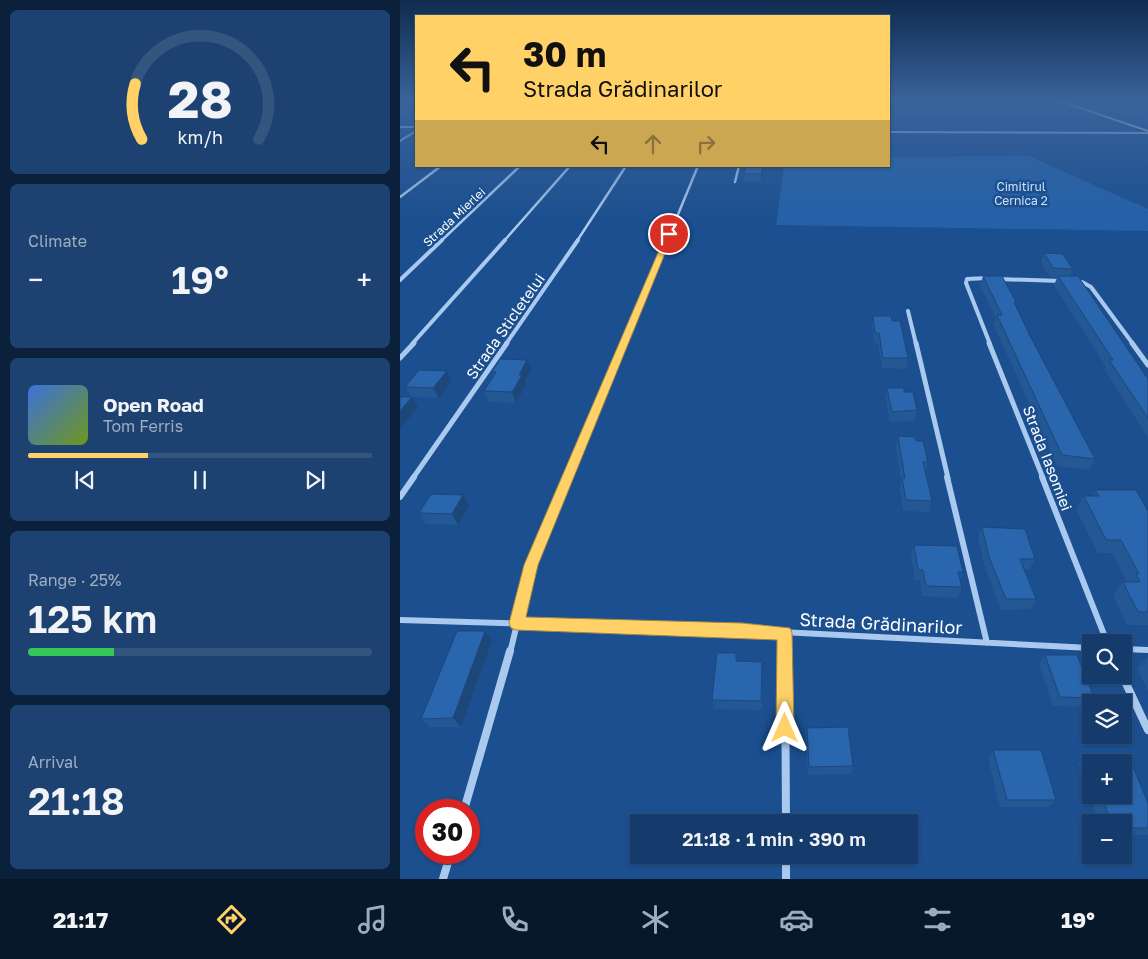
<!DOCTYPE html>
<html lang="en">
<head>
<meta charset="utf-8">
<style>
	:root { --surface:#143b6b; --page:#1d4271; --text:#f1f3f6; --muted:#9dadc1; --line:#33557e; --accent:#ffd166 }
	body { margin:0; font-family:"Golos Text",sans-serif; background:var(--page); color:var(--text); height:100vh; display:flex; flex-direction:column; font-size:19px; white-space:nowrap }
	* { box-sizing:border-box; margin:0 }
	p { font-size:16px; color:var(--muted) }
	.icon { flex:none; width:28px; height:28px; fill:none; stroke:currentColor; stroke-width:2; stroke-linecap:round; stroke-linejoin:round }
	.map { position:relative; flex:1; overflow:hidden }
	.sheet { display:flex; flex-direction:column; gap:10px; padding:10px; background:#0b203b; width:400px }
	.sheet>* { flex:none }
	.top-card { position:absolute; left:15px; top:15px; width:475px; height:152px; border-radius:0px; box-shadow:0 1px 4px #0004,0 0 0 1px var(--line); background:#ffd166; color:#111; overflow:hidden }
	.buttons { position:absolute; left:682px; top:634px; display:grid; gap:10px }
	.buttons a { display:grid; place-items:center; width:50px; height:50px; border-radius:0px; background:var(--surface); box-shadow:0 1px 4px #0004,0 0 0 1px var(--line); font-size:25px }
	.speed { position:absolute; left:15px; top:799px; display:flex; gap:10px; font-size:25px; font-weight:700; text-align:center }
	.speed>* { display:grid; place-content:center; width:65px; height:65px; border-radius:50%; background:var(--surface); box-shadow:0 1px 4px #0004,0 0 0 1px var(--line); line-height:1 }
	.speed .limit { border:8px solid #d22; background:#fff; color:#111 }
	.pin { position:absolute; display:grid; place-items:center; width:42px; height:42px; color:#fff; margin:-21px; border:2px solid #fff; border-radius:50%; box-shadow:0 1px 5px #0007 }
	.me { position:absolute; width:55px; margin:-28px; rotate:0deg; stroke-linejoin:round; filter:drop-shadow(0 0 4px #0008) }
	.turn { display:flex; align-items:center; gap:18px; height:105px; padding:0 25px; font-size:22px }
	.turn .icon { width:65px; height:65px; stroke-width:2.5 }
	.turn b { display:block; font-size:35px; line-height:42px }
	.lanes { display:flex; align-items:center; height:48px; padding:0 25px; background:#0003; justify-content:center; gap:25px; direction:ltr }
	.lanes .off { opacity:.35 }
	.big { font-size:38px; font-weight:600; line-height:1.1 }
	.sheet .card { flex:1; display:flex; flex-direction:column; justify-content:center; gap:8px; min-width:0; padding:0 18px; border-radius:8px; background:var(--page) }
	.sheet .dial { align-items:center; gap:0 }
	.dial svg { height:130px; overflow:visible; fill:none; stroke:var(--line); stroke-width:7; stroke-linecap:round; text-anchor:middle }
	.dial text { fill:var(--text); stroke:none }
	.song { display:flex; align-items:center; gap:15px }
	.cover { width:60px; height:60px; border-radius:8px; background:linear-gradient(135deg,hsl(220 70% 55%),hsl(80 70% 35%)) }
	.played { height:5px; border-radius:2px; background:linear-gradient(90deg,var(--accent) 35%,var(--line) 35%) }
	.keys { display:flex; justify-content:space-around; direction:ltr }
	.heat { display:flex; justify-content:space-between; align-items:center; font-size:28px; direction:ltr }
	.charge { height:8px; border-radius:4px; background:linear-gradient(90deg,#34c759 25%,var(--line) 0) }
	.trip { position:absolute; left:230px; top:814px; width:288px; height:50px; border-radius:0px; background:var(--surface); box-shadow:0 1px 4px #0004,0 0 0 1px var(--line); font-weight:600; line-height:50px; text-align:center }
	.tab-bar { display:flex; height:80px; justify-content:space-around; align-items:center; background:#08182b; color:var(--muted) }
	.tab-bar .icon { width:35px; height:35px }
	.tab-bar .active { color:var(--accent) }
	.tab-bar b { font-size:22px; color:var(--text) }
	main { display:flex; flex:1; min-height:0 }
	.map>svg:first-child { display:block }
	.green { fill:#2461a8 }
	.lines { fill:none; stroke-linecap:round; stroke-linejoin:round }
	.minor-far5 { stroke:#a9c9ee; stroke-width:2 }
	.minor-far4 { stroke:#a9c9ee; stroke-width:2.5 }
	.minor-far3 { stroke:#a9c9ee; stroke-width:4 }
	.minor-far2 { stroke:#a9c9ee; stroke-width:5 }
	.minor-far1 { stroke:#a9c9ee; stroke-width:6 }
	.minor { stroke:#a9c9ee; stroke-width:8 }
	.secondary { fill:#d6e6fa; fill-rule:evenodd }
	.wall { fill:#245895; fill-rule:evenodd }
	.shaded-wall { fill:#1d4779 }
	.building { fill:#2a66ad; stroke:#1d4779 }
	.route { fill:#ffd166; stroke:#a68842 }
	.labels { text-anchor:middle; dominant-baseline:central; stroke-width:5; stroke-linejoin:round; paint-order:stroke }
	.far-park-label { font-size:12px; fill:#cfe3fa; stroke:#1b4f8f }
	.far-street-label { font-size:12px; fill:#fff; stroke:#1b4f8f }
	.street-label { font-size:15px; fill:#fff; stroke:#1b4f8f }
	.near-street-label { font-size:18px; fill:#fff; stroke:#1b4f8f }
</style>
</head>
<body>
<main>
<section class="sheet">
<div class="card dial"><svg viewBox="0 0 100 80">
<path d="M14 69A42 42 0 1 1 86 69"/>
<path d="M14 69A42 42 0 0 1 10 35" stroke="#ffd166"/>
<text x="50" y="56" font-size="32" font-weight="700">28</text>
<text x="50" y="72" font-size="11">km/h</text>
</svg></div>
<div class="card"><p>Climate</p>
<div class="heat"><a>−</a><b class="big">19°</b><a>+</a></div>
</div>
<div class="card">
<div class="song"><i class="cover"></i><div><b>Open Road</b><p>Tom Ferris</p></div></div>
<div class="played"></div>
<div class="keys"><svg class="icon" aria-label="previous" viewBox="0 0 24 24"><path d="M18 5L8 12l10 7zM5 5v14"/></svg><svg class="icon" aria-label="pause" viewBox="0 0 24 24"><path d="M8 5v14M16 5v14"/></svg><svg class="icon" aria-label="next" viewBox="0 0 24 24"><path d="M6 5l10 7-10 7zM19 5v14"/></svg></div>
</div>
<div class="card"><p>Range · 25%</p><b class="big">125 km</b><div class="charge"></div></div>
<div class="card"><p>Arrival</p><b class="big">21:18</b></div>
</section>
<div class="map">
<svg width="748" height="879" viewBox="0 0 748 879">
	<rect width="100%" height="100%" fill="#1b4f8f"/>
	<path class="green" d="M489 150 491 157 629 156 748 209V231L376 225 384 166H489Z"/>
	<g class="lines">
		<path class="minor-far5" d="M0 127H16
			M489 132 748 133
			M0 141 16 131"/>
		<path class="minor-far4" d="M335 182 339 166
			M0 197 41 166
			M41 241 120 166
			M104 241 170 166
			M177 241 226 166
			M267 241 298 166"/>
		<path class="minor-far3" d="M588 278 567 279 566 283 590 344
			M597 279 661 281
			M0 280 42 240
			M677 282H682L691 287 733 344
			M508 311 516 344
			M12 344 105 240
			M106 344 178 240
			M224 344 267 240"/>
		<path class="minor-far2" d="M516 343 548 478
			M589 343 643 478
			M732 343 748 365
			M0 358 14 343
			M13 478 107 343
			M167 478 224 343"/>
		<path class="minor-far1" d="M547 477 587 643
			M642 477 707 642
			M0 497 14 477
			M0 620 342 630 691 648
			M385 633V653
			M724 649 748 650
			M110 653 131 565 168 477"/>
		<path class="minor" d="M385 651 386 822
			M722 675 748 730
			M64 810 110 651
			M386 855V879
			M43 879 51 852"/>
		<path class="secondary" d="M654 100H660L748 130V132Z"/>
	</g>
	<path class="wall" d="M346 166H364L361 182 344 181V174Z
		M644 253 673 269 670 276 748 379V438L705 370 706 367 654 285 657 278 650 277 641 262Z
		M583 276 616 302 615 305 629 334 695 459 690 470 657 466 594 325 596 318 580 286Z
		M473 316 492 321 508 358 506 369 482 368 478 343H474L472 326Z
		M127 360 131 370 125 381 126 385 116 403 88 402 84 391 93 376 92 372Z
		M51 382 39 398 12 397 18 407 5 387Z
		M487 388 504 392 517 410 515 421 490 422 486 399Z
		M498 436 516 441 528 462 526 472 532 501 529 512 503 511 500 489 501 481 496 447Z
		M695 490 748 511V625H727L713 595 723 582H727L712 553H698L676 509 684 496H692Z
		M63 495 69 506 58 525 26 524 19 513Z
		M582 527 635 559 629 570 625 569 636 599 631 609 601 610 585 568 578 538Z
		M514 545 563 572 560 580 562 587 558 598 522 596 520 580H515L511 555Z
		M85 631 92 641 61 727H30L21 719Z
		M336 653 337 661 362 662V710L314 709 312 700Z
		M645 655 694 698 686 707 653 706 639 664Z
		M748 657V692L737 668Z
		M407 728 453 766 451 774 408 775 406 736Z
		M593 750 656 800 648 807H600L588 758Z
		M686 755 748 803V835H724V822H699L678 764ZM691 762 724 795H691Z"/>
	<path class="shaded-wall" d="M363 166H364L361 182V174Z
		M127 360 131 370 125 381 126 385 116 403 112 392 119 375Z
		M47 371 51 382 39 398 33 388Z
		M12 397 18 407 0 429V411Z
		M63 495 69 506 58 525 52 514Z
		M85 631 92 641 61 727 53 718Z"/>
	<path class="building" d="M346 166H363L361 174H344Z
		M644 253 663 254 673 269 653 268Z
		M583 276H602L616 302H614L629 334 695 459 662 455 597 315H602Z
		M658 276H678L748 379V418L709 360H713Z
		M473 316H491L492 321H500L508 358H483L479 333H475Z
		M100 359 127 360 119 375H122L112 392 84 391 96 372H92Z
		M19 370 47 371 33 388 5 387Z
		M487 388H504V392H513L517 410 492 412Z
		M0 397H12L0 411Z
		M498 436 515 437 516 441H523L528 462H523L532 501 506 500 502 478H505Z
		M695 490H736L748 511V612H738L723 582H740L736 574H739L721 540H706L684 496H699Z
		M31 494 63 495 52 514 19 513Z
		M582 527 625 529 635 559H620L636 599H606L589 557Z
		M514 545 557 546 563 572H558L562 587 526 586 523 570H518Z
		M57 631H85L53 718 21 719Z
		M317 653H336V661L362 662 361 701 312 700Z
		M645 655H677L694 698 660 697Z
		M448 727 453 766 409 767 407 728Z
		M593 750H641L656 800H607Z
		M686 755H728L748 803V828H724V822H711L701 795H724V762H691V769Z"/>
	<linearGradient id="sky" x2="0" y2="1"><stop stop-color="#0f2b4f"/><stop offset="0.45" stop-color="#39639b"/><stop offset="1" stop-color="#39639b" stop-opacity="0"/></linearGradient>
	<rect width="748" height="223" fill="url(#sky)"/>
	<path class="route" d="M269 232 273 234 138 565 126 617 342 623 390 628 392 633 394 728 391 734 385 736 379 734 376 728 377 640 116 630 111 628 109 623 124 565 266 234Z"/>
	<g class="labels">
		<g class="far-park-label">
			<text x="621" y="186">Cimitirul<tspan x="621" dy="14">Cernica 2</tspan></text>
		</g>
		<g class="far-street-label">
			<text transform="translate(54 217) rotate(-43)">Strada Mierlei</text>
		</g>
		<g class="street-label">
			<text transform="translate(105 326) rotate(-55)">Strada Sticletelui</text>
			<text transform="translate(648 458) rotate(69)">Strada Iasomiei</text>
		</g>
		<g class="near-street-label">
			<text transform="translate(481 623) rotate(3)">Strada Grădinarilor</text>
		</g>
	</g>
</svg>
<div class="buttons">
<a><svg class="icon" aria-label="search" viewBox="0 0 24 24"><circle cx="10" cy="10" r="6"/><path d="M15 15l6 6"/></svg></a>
<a><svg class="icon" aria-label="layers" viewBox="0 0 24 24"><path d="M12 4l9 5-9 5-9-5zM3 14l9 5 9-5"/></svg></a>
<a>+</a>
<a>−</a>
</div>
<div class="speed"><div class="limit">30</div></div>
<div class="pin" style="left:269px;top:234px;background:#d93025"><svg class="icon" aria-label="arrive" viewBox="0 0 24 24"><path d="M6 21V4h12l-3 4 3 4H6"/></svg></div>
<svg class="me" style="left:385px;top:728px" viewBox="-20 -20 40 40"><path d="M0-17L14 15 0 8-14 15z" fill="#ffd166" stroke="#fff" stroke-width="4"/></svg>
<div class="trip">21:18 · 1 min · 390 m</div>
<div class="top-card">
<div class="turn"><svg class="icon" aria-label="left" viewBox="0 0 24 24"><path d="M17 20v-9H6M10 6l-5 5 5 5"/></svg><div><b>30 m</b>Strada Grădinarilor</div></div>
<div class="lanes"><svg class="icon" aria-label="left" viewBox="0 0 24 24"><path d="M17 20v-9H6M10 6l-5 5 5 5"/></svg><svg class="icon off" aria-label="ahead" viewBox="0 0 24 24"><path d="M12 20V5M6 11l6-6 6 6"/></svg><svg class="icon off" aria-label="right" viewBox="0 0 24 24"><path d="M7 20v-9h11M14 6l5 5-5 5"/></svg></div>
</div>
</div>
</main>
<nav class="tab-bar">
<b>21:17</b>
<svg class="icon active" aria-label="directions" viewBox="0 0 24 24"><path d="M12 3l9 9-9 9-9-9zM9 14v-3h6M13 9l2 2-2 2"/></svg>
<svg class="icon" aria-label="music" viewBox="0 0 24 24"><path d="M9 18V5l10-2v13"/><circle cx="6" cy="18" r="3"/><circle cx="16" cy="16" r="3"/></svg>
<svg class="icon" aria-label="phone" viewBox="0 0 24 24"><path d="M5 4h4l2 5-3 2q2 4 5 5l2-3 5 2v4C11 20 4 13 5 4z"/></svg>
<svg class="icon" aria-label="climate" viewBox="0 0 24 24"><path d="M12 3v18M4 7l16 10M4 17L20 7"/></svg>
<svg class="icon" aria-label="car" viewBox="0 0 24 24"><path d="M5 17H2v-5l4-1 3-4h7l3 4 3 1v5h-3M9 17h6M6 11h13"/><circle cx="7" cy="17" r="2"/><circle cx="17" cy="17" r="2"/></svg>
<svg class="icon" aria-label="filters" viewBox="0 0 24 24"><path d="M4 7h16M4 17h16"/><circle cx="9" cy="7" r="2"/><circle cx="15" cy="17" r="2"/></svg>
<b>19°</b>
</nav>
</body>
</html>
